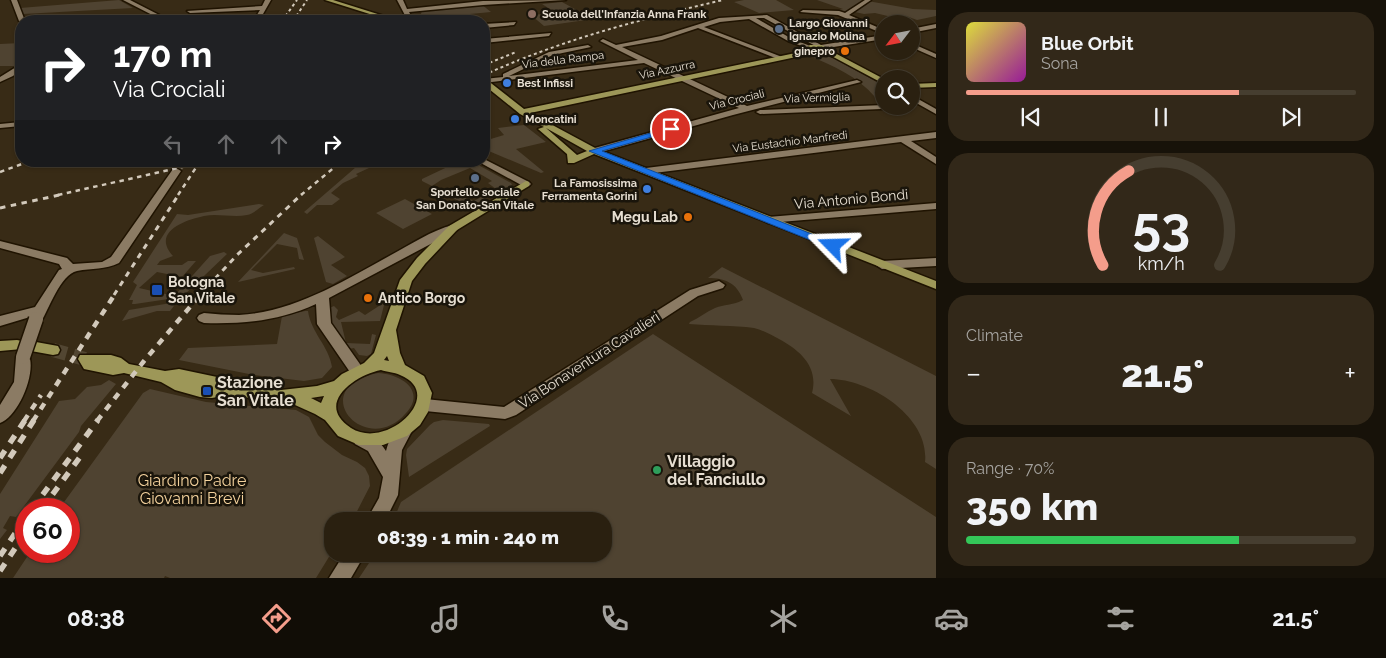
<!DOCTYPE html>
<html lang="en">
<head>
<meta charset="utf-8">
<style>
	:root { --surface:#2a2010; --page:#322819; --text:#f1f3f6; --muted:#a5a39f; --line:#463e30; --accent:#f49d8b }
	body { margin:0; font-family:Raleway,sans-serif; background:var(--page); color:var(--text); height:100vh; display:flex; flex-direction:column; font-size:19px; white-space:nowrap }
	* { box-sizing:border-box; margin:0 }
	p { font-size:16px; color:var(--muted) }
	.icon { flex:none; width:28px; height:28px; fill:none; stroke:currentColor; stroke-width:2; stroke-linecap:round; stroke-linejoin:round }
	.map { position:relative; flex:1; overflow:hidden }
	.side { display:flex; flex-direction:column; gap:12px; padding:12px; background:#171209; width:450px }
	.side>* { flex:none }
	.guide { position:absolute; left:15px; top:15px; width:475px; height:152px; border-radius:20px; box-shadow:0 1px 4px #0004,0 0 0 1px var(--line); background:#202124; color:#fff; overflow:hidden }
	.needle { width:32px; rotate:238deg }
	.fabs { position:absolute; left:875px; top:15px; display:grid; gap:10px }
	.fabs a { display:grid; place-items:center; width:45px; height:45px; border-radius:50%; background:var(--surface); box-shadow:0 1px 4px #0004,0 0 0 1px var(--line); font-size:25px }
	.speed { position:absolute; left:15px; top:498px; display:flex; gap:10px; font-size:25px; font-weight:700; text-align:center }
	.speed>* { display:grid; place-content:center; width:65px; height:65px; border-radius:50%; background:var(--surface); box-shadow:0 1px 4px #0004,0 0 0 1px var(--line); line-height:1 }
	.speed .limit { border:8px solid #d22; background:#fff; color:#111 }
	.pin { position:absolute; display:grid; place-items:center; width:42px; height:42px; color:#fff; margin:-21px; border:2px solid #fff; border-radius:50%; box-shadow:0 1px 5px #0007 }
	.me { position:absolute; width:55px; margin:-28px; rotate:292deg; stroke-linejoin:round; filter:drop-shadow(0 0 4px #0008) }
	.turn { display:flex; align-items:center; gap:18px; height:105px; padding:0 15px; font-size:22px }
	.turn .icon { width:65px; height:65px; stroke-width:2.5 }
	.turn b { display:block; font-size:35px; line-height:42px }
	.lanes { display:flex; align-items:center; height:48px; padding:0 15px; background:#0003; justify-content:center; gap:25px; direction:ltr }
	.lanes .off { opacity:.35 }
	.big { font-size:38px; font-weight:800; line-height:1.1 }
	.side .widget { flex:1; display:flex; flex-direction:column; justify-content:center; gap:8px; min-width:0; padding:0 18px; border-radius:20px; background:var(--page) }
	.side .dial { align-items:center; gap:0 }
	.dial svg { height:130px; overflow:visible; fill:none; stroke:var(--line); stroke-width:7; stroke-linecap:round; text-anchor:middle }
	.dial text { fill:var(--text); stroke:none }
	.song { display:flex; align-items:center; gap:15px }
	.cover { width:60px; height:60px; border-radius:8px; background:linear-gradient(135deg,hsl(60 70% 55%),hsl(300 70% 35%)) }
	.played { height:5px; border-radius:2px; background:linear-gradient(90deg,var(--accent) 70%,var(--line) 70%) }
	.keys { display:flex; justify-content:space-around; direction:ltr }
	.heat { display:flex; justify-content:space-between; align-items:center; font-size:28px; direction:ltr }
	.charge { height:8px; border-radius:4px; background:linear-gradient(90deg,#34c759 70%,var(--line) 0) }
	.trip { position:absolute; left:324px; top:512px; width:288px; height:50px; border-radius:20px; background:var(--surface); box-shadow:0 1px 4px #0004,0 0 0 1px var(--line); font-weight:800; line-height:50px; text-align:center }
	.tabs { display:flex; height:80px; justify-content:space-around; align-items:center; background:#110d06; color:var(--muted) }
	.tabs .icon { width:35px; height:35px }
	.tabs .active { color:var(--accent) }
	.tabs b { font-size:22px; color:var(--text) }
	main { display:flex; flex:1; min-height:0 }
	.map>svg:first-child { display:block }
	.green { fill:#4f4331 }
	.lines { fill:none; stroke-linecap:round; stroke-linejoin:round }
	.minor-tunnel { stroke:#524632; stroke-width:9; stroke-dasharray:9 4.5; stroke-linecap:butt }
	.major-tunnel { stroke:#524632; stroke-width:14; stroke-dasharray:14 7; stroke-linecap:butt }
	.minor-casing { stroke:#1f1301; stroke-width:3 }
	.major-casing { stroke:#1f1301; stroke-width:3 }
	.minor { fill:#8b7b64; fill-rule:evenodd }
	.major { fill:#9d9758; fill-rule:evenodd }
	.rail-far4 { stroke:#d2c9bb; stroke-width:2; stroke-dasharray:3 3; stroke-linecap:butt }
	.rail-far3 { stroke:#d2c9bb; stroke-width:2.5; stroke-dasharray:4.5 4.5; stroke-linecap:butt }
	.rail-far2 { stroke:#d2c9bb; stroke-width:3; stroke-dasharray:5.5 5.5; stroke-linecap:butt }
	.rail-far1 { stroke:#d2c9bb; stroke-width:4.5; stroke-dasharray:7 7; stroke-linecap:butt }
	.rail { stroke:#d2c9bb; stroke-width:5.5; stroke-dasharray:9 9; stroke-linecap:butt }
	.minor-bridge-casing { stroke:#1f1301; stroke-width:17; stroke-linecap:butt }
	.minor-bridge { stroke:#8b7b64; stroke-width:14 }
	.route { fill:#1a73e8; stroke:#114b97 }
	.education-dot { fill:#8d6e63; stroke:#1a150b; stroke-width:2 }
	.service-dot { fill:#5c6f8a; stroke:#1a150b; stroke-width:2 }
	.food-dot { fill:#e8710a; stroke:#1a150b; stroke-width:2 }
	.shop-dot { fill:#3f7fe0; stroke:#1a150b; stroke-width:2 }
	.transit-dot { fill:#1a4fb4; stroke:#1a150b; stroke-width:2 }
	.leisure-dot { fill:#2e9e5b; stroke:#1a150b; stroke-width:2 }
	.labels { text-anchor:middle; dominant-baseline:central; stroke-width:5; stroke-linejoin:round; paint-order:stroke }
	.far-poi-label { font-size:11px; font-weight:bold; fill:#e6ded1; stroke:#1a150b; text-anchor:start }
	.far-street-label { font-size:11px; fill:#e6ded1; stroke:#1a150b }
	.street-label { font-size:14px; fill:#e6ded1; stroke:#1a150b }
	.poi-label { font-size:14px; font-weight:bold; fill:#e6ded1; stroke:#1a150b; text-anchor:start }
	.near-poi-label { font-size:16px; font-weight:bold; fill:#e6ded1; stroke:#1a150b; text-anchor:start }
	.near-park-label { font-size:16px; fill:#f4d29d; stroke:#1a150b }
</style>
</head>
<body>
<main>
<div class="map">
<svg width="936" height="578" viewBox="0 0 936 578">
	<rect width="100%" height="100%" fill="#382b16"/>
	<path class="green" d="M119 0 133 8 23 14 20 8Z
		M744 0H776L794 10 759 13 734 2Z
		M817 0H862L913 9 936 10V16L917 20 906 16 896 18 875 13 864 14 855 12 849 15 834 11 843 9Z
		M562 2 593 19 544 26 531 15 556 13 542 4Z
		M481 4 491 12 418 19 415 15 421 14 422 10Z
		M21 43V51L15 66H0V44Z
		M824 53 884 86V98L875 97C858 77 833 65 809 56Z
		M524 125 546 142 516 149 544 172 541 173 484 149V141L504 135 498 128Z
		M363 161H376L366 165 369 168 356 174 358 176 343 183 331 193 340 199 332 205H317L307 214 304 212Z
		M460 161H471L511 183 512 185 470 207 440 191 444 189C455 194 464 196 474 201L496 189 488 183 492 181 470 168 441 180 432 186 422 181V179Z
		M405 199 432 214 403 229 376 213Z
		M259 204 264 205C259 208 253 214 247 215 233 218 218 213 204 216 185 220 151 232 173 256L160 261 157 265H182L188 261H196L182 277 157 272 139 288 170 295 176 294 210 256 224 252 227 254 182 297 135 304H132L133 300H129L137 285 133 282 177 214 188 215Z
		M284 233 297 238 304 260 299 259 297 248 277 244 251 270 263 273 294 267 295 269 238 282Z
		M318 236 345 257 331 265 347 276 333 284 326 282 314 238Z
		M722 267 936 376V469L925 462C930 417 870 379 830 379L851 416 812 393C819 366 799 350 779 339 771 335 763 330 754 328 733 325 710 326 689 324L690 322C699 318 706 312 715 308 725 304 731 306 743 300 737 283 725 278 708 278Z
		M177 302 170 311H157L122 321 129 310Z
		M382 304 384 305 380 321 341 322 346 343 370 344 372 334 376 335 371 354 367 356 359 355 354 348 348 349 329 322 327 309 334 306 338 310 336 317 339 320 359 311 365 315Z
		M305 311H308C311 333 329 346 332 367L322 378 304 381 254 375 179 360 188 348 277 344 282 316Z
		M653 334 936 517V578H359L375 554H602V521H393L401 502Z
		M378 373C400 374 427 390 406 413 366 460 303 388 378 373Z
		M109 380 116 384 81 426 79 432 16 517 10 516 3 528 7 530 0 539V494L59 401 75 399 87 387 101 385Z
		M150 389 206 402 296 410 309 417 318 435 325 442 342 455 357 462 365 468 369 476 370 486 352 521H332V552L316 578H170L165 576 164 578H13L31 551H69V509H59L143 393Z
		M443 420 489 424 490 426 409 477 406 455 407 449 430 425 434 422Z"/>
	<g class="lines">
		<path class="minor-tunnel" d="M176 171 181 164"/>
		<path class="major-tunnel" d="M53 350 85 359"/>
		<g class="minor-casing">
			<path id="minor" d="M11 0H17L25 21H19Z
				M123 0H130L171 21H164Z
				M265 0H271L259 21H253L260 10 190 13 187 11 262 6Z
				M397 0H403L407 9 483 1 566 0 483 5 409 12 414 21H408Z
				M865 0H871L849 15 884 30V34L838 15 800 12 803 10 839 11 845 13Z
				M767 15 821 45 884 35V39L821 49 764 18H756L792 39 813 47 810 49 788 41 749 19 720 22 704 27 782 57V59H778L698 28 662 40 622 47 747 106 857 80 861 82 733 115 594 154 591 153V149L739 108 644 63 484 83V79L503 77V74L549 52 588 45 591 47 553 55 509 76 638 60 600 41 603 39 616 45 661 36 719 18Z
				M516 22 514 25 484 28V24Z
				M936 24V28L911 33V29Z
				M551 33 549 36 484 43V39Z
				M911 43 936 54V58L911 47Z
				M21 64V69L13 76 0 82V77Z
				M911 95 936 109V114L911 100Z
				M884 105V106H909L905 108 760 114 756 112 760 110Z
				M21 122V126L0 128V124Z
				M936 132V138L911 141 936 157V164L901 142 646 174 641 171 646 168Z
				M484 159 529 182 531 184 529 186H523L477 161H484Z
				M176 168 181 171 119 263C105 270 92 268 77 271 60 275 49 309 41 322H31L30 317 0 326V316L35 307 59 270 62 269 59 264 0 248V241L67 258 73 264 102 262 111 257 173 169Z
				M936 203V209L768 223 763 220 768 217Z
				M453 225 457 226 458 228 457 230 329 298 331 323 362 367 364 371 362 375 357 376 352 375 317 324 316 304C279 321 244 324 204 323L199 321 197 318 199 315 204 313C215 314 227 315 239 315 294 312 344 281 391 255 410 245 432 230 453 225Z
				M936 258V266L882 269 876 265 882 261Z
				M719 281 725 285 723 288 698 296 516 415 505 419 425 411 420 409 417 405 420 401 425 399 504 407 690 290Z
				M23 352 28 353C38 371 18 417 0 423V405L14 382 16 357 18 353Z
				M405 422 411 424 413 429 402 450 398 495 385 521H366L379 498 383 477 368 451 355 444 353 439 355 434C368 430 379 440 386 451 389 440 394 426 405 422Z
				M344 554H365L351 578H329Z"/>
		</g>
		<g class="major-casing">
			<path id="major" d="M325 0H333L400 21H392Z
				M810 45H821L830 49 831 51 884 79V84L824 52 815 53 530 113 597 149 936 281V289L594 154 574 163H568L567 154 538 129 544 127 520 114 484 85V80H487L524 109 810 50 807 47ZM546 128 587 151 577 155Z
				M936 83V87L911 88V84Z
				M526 181 529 182V186L457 230 425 264 412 281 396 330 400 353 405 365 424 376 432 393 428 412 420 425 407 436 383 445H359L338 436 325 420 315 414 295 405 267 400 227 395 212 398 200 397 175 390 161 382 124 373 113 375 84 369 78 359 80 355H111L121 358 129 364 165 371 179 369 217 377 227 383 281 390 317 386 334 381 342 374 364 363 374 353 400 280 417 258 449 226ZM387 356 389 361 384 360ZM381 370C387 372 394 372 400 375 447 394 387 451 351 428 314 404 355 375 381 370ZM324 396 321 403 311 398Z
				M17 340 22 341 24 345 22 349 0 351V341Z
				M36 342 58 346 60 350 58 354 53 355 31 351 29 347 31 343Z"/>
		</g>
		<use href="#minor" class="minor"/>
		<use href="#major" class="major"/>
		<path class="rail-far4" d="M282 21 297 0
			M293 21 307 0
			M484 65 516 52
			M484 75C561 40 641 19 723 0"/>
		<path class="rail-far3" d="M0 172 30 161
			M58 195 209 161
			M178 195 197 166
			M301 195 342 161"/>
		<path class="rail-far2" d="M0 208 64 194
			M114 295 179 194
			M200 295 237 255 302 194"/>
		<path class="rail-far1" d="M24 421 41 395
			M33 421 115 294
			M97 421 144 361 201 294"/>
		<path class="rail" d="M0 458 25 420
			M0 473 34 420
			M32 509 98 420
			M42 509 83 453
			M0 556 26 517
			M0 571 26 532"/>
		<g class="minor-bridge-casing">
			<path id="minor-bridge" d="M23 357 36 319"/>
		</g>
		<use href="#minor-bridge" class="minor-bridge"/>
	</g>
	<path class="route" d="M671 127 674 129 673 131 602 151 837 244 838 246 837 248H830L589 151Z"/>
	<circle class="education-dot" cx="532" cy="14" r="5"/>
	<g class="service-dot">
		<circle cx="779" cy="29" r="5"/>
		<circle cx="475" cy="178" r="5"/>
	</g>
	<g class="food-dot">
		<circle cx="845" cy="51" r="5"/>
		<circle cx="688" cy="217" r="5"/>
		<circle cx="368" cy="298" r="5"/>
	</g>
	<g class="shop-dot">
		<circle cx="507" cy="83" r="5"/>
		<circle cx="515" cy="119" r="5"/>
		<circle cx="647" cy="189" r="5"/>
	</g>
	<g class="transit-dot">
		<rect x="151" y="284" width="12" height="12" rx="2.5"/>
		<rect x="202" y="386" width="10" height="10" rx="2.5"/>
	</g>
	<circle class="leisure-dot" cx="657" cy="470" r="5"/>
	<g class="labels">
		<g class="far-poi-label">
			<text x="542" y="14">Scuola dell'Infanzia Anna Frank</text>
			<text x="789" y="23">Largo Giovanni<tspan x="789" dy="13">Ignazio Molina</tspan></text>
			<text x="835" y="51" text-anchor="end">ginepro</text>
			<text x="517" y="83">Best Infissi</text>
			<text x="525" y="119">Moncatini</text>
			<text x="637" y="183" text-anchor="end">La Famosissima<tspan x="637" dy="13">Ferramenta Gorini</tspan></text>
			<text x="475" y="192" text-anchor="middle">Sportello sociale<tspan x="475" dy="13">San Donato-San Vitale</tspan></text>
		</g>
		<g class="far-street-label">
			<text transform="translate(563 60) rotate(-7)">Via della Rampa</text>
			<text transform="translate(667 70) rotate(-12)">Via Azzurra</text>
			<text transform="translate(817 98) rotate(-2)">Via Vermiglia</text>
			<text transform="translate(737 100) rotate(-14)">Via Crociali</text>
			<text transform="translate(790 142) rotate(-7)">Via Eustachio Manfredi</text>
		</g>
		<g class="street-label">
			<text transform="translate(851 199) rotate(-5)">Via Antonio Bondi</text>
			<text transform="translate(589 360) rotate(-33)">Via Bonaventura Cavalieri</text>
		</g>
		<g class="poi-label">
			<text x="678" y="217" text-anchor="end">Megu Lab</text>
			<text x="168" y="282">Bologna<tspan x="168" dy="16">San Vitale</tspan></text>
			<text x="378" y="298">Antico Borgo</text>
		</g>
		<g class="near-poi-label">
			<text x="217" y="382">Stazione<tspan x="217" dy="18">San Vitale</tspan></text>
			<text x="667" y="461">Villaggio<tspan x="667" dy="18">del Fanciullo</tspan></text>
		</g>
		<g class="near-park-label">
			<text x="192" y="480">Giardino Padre<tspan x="192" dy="18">Giovanni Brevi</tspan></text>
		</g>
	</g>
</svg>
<div class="fabs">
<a><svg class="needle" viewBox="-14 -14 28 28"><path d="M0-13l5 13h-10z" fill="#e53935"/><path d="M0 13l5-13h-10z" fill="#a5a39f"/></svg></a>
<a><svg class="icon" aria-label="search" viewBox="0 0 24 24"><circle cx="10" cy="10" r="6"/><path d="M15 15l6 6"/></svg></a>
</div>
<div class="speed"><div class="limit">60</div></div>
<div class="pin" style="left:671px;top:129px;background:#d93025"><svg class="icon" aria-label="arrive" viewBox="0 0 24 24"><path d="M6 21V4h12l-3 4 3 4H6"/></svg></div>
<svg class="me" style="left:833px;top:246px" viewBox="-20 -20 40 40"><path d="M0-17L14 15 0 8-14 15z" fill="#1a73e8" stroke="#fff" stroke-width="4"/></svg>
<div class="trip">08:39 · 1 min · 240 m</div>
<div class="guide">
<div class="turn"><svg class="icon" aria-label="right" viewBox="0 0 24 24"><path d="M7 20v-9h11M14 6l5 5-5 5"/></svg><div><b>170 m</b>Via Crociali</div></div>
<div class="lanes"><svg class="icon off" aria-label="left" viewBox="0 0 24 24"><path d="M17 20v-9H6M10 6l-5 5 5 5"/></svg><svg class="icon off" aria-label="ahead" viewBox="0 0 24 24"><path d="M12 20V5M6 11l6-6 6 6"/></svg><svg class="icon off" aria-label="ahead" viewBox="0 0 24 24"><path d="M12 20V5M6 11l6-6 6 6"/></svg><svg class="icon" aria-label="right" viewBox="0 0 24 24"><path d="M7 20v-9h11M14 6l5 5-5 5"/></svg></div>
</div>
</div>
<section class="side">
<div class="widget">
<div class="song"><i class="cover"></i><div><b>Blue Orbit</b><p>Sona</p></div></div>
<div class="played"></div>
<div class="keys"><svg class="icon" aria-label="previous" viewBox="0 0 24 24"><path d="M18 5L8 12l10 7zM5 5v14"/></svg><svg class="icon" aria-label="pause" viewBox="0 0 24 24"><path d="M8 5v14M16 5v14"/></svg><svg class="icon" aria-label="next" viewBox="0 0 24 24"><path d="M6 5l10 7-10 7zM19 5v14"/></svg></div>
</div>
<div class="widget dial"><svg viewBox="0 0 100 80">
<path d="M14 69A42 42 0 1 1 86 69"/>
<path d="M14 69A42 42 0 0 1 30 11" stroke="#f49d8b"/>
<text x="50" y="56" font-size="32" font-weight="700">53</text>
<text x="50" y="72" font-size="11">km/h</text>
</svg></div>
<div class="widget"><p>Climate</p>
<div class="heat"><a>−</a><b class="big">21.5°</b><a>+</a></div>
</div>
<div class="widget"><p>Range · 70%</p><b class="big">350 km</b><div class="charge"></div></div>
</section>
</main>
<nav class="tabs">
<b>08:38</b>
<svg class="icon active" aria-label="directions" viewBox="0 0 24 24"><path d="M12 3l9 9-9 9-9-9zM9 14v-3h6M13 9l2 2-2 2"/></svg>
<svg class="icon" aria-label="music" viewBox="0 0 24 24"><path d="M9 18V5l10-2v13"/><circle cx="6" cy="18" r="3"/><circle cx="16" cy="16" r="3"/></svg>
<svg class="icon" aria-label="phone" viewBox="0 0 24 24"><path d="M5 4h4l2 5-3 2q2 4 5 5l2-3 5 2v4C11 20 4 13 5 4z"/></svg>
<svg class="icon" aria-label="climate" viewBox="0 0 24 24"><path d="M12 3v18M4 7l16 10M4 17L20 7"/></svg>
<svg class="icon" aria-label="car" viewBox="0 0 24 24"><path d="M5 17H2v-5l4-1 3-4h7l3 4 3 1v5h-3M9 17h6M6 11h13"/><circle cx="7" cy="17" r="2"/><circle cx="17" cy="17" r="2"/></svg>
<svg class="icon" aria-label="filters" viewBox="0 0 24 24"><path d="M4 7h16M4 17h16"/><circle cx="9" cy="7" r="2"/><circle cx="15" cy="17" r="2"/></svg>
<b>21.5°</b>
</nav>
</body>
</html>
